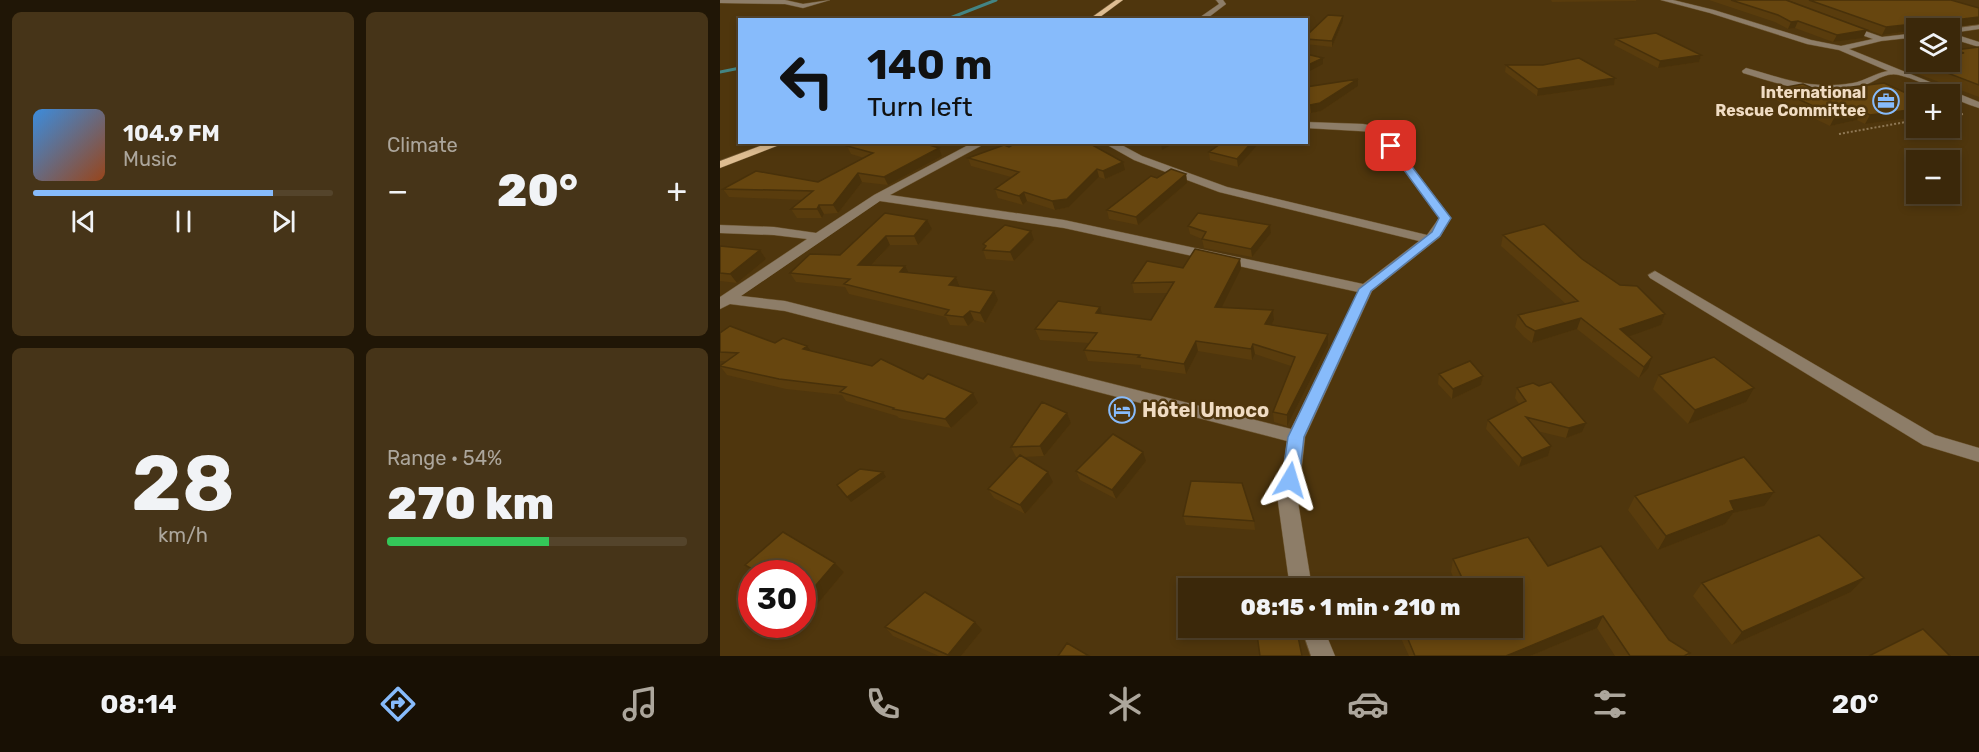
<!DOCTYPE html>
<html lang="en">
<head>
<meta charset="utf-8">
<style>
	:root { --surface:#3b280a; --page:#463418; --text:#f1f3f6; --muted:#aca69c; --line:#54442b; --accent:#87bbfb }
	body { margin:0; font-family:Rubik,sans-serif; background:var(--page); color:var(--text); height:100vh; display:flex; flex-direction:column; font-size:22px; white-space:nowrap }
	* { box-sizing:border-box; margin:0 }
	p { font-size:20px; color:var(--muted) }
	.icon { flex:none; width:33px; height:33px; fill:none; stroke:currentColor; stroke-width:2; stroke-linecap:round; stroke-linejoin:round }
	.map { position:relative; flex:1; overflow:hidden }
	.panel { display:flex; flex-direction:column; gap:12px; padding:12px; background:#201606; width:720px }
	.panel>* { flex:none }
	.guide { position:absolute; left:18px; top:18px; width:570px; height:126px; border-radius:0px; box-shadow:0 3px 9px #0003,0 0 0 2px var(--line); background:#87bbfb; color:#111; overflow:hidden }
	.buttons { position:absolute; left:1186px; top:18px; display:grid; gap:12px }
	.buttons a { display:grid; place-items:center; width:54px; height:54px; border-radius:0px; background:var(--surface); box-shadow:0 3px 9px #0003,0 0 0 2px var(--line); font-size:30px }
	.speed { position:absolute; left:18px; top:560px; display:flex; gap:12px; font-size:30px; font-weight:700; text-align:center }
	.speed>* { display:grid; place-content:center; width:78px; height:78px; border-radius:50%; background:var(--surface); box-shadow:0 3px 9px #0003,0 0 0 2px var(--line); line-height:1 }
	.speed .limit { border:9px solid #d22; background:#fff; color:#111 }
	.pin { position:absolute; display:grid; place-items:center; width:51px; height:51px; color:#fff; margin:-26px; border-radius:12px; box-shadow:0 3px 9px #0006 }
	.me { position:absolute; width:66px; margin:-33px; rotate:7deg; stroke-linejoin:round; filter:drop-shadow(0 0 4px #0008) }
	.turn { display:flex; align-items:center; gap:21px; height:126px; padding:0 30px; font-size:27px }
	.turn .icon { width:78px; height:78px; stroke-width:2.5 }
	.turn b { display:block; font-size:42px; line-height:51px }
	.big { font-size:45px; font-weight:800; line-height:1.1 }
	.panel .tile { flex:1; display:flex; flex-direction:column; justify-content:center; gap:9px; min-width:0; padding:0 21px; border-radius:9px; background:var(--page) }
	.panel .dial { align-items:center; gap:0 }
	.dial b { font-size:78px; line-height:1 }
	.song { display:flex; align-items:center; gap:18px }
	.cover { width:72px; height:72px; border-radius:9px; background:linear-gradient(135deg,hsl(210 70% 55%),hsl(20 70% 35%)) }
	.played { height:6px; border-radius:3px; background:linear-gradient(90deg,var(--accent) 80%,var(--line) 80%) }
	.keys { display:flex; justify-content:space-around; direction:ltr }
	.heat { display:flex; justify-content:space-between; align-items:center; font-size:33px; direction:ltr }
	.charge { height:9px; border-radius:4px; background:linear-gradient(90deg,#34c759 54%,var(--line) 0) }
	.panel .tiles { flex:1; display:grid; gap:12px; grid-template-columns:repeat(2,1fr) }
	.trip { position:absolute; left:458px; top:578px; width:345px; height:60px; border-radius:0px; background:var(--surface); box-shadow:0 3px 9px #0003,0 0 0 2px var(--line); font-weight:800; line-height:60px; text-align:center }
	.menu { display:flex; height:96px; justify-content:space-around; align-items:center; background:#181004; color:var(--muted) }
	.menu .icon { width:42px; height:42px }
	.menu .active { color:var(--accent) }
	.menu b { font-size:27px; color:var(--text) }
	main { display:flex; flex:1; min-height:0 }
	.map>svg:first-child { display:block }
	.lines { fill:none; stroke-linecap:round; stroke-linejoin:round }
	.stream { stroke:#438584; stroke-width:3 }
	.minor-casing { stroke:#6c542e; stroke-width:1 }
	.major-casing { stroke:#6c542e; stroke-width:1 }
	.path { stroke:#8f7855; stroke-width:2; stroke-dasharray:2 2; stroke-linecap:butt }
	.minor { fill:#8d7d68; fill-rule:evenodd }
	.major { fill:#debd91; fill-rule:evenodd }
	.wall { fill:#593c0d }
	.shaded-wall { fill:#48310a }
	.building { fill:#67460f; stroke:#48310a; stroke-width:1.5 }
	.route { fill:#87bbfb; stroke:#587aa3; stroke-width:1.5 }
	.labels { text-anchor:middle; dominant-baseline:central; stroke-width:5; stroke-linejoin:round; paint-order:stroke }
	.far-poi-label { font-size:16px; font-weight:bold; fill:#f0dcc3; stroke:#4f360d; text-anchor:end }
	.poi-label { font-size:20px; font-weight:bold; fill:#f0dcc3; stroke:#4f360d; text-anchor:start }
</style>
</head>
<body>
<main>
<section class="panel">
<div class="tiles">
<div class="tile">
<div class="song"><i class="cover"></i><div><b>104.9 FM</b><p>Music</p></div></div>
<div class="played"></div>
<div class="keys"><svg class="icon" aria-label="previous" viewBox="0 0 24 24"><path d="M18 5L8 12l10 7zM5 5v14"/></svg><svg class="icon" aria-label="pause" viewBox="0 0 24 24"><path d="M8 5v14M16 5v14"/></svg><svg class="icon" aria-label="next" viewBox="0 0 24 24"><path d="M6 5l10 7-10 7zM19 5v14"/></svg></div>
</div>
<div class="tile"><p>Climate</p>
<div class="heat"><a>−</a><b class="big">20°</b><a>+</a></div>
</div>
<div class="tile dial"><b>28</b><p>km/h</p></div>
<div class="tile"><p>Range · 54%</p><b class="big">270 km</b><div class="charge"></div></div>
</div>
</section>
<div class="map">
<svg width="1259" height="656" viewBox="0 0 1259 656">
	<rect width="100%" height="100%" fill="#4f360d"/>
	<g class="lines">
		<path class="stream" d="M225 20 276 0
			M0 72 20 68"/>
		<g class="minor-casing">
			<path id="minor" d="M0 0H65L83 4 110 0 83 8 65 4 0 3Z
				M496 0H503L506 4 485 20H476L499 4Z
				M941 0H953L994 10 1091 40 1121 46 1153 39 1125 29 1128 25 1162 37 1197 33V37L1161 41 1129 49 1259 102V108C1231 100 1208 82 1179 75 1163 71 1151 86 1136 88 1090 95 1066 86 1023 73L1022 71 1026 68C1065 79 1092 90 1133 83 1145 81 1155 73 1168 71L1119 50 1087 44 990 13Z
				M1259 25V29L1231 33 1259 42V47L1230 38V29Z
				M586 122 643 124 663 128 731 218 720 237 652 291 585 437 578 502 592 588H570L558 502 567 441 65 311 10 304 0 309V297L87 239 54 235 0 233V225L54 227 96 233 154 195 254 142H268L170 195 344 220 643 284 699 241 499 192 414 160 382 142H396L422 156 507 187 707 235 719 218 656 132 586 128ZM160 201 344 228 638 292 571 429 65 301 21 296Z
				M935 271 1215 435 1259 448V462L1203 445 930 278 928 275Z
				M581 627H603L615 656H591Z"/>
		</g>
		<g class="major-casing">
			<path id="major" d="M396 0H403L376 20H368Z
				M51 142H67L0 168V161Z"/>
		</g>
		<path class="path" d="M1230 116 1243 114
			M1119 134 1197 120"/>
		<use href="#minor" class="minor"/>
		<use href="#major" class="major"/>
	</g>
	<path class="wall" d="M831 0H916V1L832 2Z
		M989 0H1066L1143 38 1113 42 1075 28 1068 29 1055 22Z
		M1068 0H1231L1230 27 1226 28H1217L1162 35Z
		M623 16V21L612 47 586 44V36Z
		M896 39 981 55 979 62 938 68 894 45Z
		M1259 47V97L1190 71 1196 61 1233 55 1235 50Z
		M786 65 895 78 894 85 817 96 785 72Z
		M638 86 601 111 591 113 586 111V87Z
		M1056 89 1197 98V117L1145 124 1137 120 1110 126 1052 98Z
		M540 142 518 167 490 160 489 152Z
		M127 146 219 148 222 156 168 185 142 182 118 213 104 214 102 218H77L71 209 83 200 9 197 3 189 98 182 144 158 131 154Z
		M289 147 405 170 385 179 379 177 349 207 335 210 307 201 303 205 278 198 275 189 291 177 251 166 248 158Z
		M466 174 467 183 418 225 389 219 387 210Z
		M165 213 212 229 198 245H170L152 265 189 273 236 277 240 286 278 300 265 323 254 320 248 326 230 325 226 317 129 294 125 287 76 282 70 273 120 255Z
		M550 225 551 233 532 257 484 248 482 239 470 234 468 226Z
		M783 235 862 259 900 285 945 314 941 325 909 336 928 369 919 378 857 329 812 343 804 337 795 327 798 315 846 304 781 246Z
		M314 240 294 261 266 259 263 250 265 247 263 244Z
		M0 246 40 250 46 259 17 283 0 281Z
		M520 259 521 269 502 307 553 310 554 320 551 325 608 345 567 426 554 422 553 412 571 366 535 354 532 360 478 351 466 374 421 368V365L368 361 364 350 369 343 320 340 315 329 382 314 431 320 448 293H414L412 283 463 268Z
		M0 333 92 352 203 379 258 403 231 428 179 418 177 416 126 401 122 395 66 389 7 375 0 366 7 361H0Z
		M719 374 763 376 761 385 732 399 718 384Z
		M939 375 1026 402 968 424 933 389Z
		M797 388 862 432 846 438 817 431 831 446 828 456 799 467 766 429 768 420 799 404 795 398Z
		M347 413 351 423 324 456 303 457 333 482 305 514 274 498 268 489 298 457H296L291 447Z
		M426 461 396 499 360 480 356 471Z
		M915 496 1044 506 1013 513 1005 524 938 550 908 510Z
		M463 516 534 521 535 530 466 525Z
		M733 559 828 566 970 653 968 656H895L877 628 810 656H689L679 634 680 627H792V588H738L731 572Z
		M115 563 124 572 94 608 82 601V573H34L25 565Z
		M1144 578 1131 592 1012 645 973 596 982 583Z
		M165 627 262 630 241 656H219L173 636Z"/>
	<path class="shaded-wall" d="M623 16V21L612 47V41Z
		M1259 17V24L1230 27 1223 28 1226 23 1234 20Z
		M1078 21 1075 28 1068 29 1071 22Z
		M1221 21 1217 28H1197V30L1162 35 1166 27Z
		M1147 30 1143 38 1113 42 1117 35Z
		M981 55 979 62 938 68 940 61Z
		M603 58V64L586 73V66Z
		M895 78 894 85 817 96 818 89Z
		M638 79V86L601 111 591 113 590 105Z
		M1197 109V117L1145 124 1150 115Z
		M1142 111 1137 120 1110 126 1115 116Z
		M441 142H456L442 150Z
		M532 142H540L518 167 517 159Z
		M219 148 222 156 168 185 164 177Z
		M403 162 405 170 385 179 383 171Z
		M377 169 379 177 349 207 335 210 332 201Z
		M138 173 142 182 118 213 113 205Z
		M466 174 467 183 418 225 416 217Z
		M304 192 307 201 303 205 299 196Z
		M99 205 104 214 102 218 97 209Z
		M207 220 212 229 198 245 194 236Z
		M550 225 551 233 532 257 531 249Z
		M311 231 314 240 294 261 290 252Z
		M166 236 170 245 143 274 138 265Z
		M40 250 46 259 17 283 10 274Z
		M520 259 521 269 497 317 495 307Z
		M185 266 190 275 180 272Z
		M236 277 240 287 229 285Z
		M274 291 278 300 265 323 260 313Z
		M380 307 383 317 376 313Z
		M553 310 554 320 546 334 545 324Z
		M250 311 254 320 248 326 243 317Z
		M945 314 941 325 896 341 900 329Z
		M861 318 857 329 812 343 815 331Z
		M608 334V345L567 426V415Z
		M476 341 478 351 466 374 464 364Z
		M533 344 535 354 532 360 531 349Z
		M87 346 94 355 83 349Z
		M932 357 928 369 919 378 924 367Z
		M763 376 761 385 732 399 733 389Z
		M1034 388 1026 402 968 424 975 410Z
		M253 393 258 403 231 428 225 419Z
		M347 413 351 423 324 456 320 446Z
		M866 423 862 432 846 438 849 428Z
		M831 446 828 456 799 467 802 458Z
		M423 452 426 461 396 499 392 490Z
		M163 472 166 477 131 502 127 497Z
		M328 472 333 482 305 514 300 505Z
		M1054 492 1044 506 1013 513 1005 524 938 550 946 536 1010 501Z
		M115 563 124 572 94 608 84 599Z
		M1144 578 1131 592 1012 645 1022 632Z
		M883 616 877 628 810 656H786Z
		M255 622 262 630 241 656H229L228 655Z"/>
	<path class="building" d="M1011 0H1066L1147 30 1117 35 1078 21 1071 22 1058 15Z
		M1089 0H1231L1259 8V17L1234 20 1226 23 1221 21 1166 27Z
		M608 15 623 16 612 41 586 39V36Z
		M936 33 981 55 940 61 896 39Z
		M1259 47V85L1196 61 1230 62V55L1244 53 1235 50Z
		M586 54 603 58 586 66Z
		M859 58 895 78 818 89 786 65H823Z
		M638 79 600 103 590 105 586 104V87Z
		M1164 83 1197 98V109L1150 115 1142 111 1115 116 1056 89 1083 84 1099 91Z
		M134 142H200L219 148 164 177 138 173 113 205H99L97 209H71L93 191 3 189 36 171 98 182 153 153 127 146Z
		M298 142H367L403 162 383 171 377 169 347 199 332 201 304 192 299 196 275 189 299 172 248 158 284 145 289 147Z
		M503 142H532L517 159 489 152Z
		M451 169 466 174 416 217 387 210 431 176 437 178Z
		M165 213 207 220 194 236H166L138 265 185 266 180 272 236 277 229 285 274 291 260 313 250 311 243 317 225 315 229 310 124 284 130 279 70 273 90 254 120 255Z
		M478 213 550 225 531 249 482 239 486 232 468 226Z
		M824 224 862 259 900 285 917 286 945 314 900 329 932 357 924 367 861 318 815 331 806 326 798 315 858 301 783 235Z
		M285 225 311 231 290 252 263 250 266 246 263 244Z
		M0 246 40 250 10 274 0 273Z
		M475 249 520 259 495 307 553 310 545 324 608 334 567 415 553 412 575 357 533 344 531 349 476 341 464 364 418 357 420 355 364 350 377 333 315 329 338 301 380 307 376 313 431 320 454 282 412 283 427 261 463 268Z
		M10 326 55 343 63 338 87 346 83 349 152 366 161 359 203 379 208 374 253 393 225 419 173 409 174 408 120 392 126 387 59 379 0 366 18 353 0 352V333Z
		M994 357 1034 388 975 410 939 375Z
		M750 361 763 376 733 389 719 374Z
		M831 382 866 423 849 428 806 417 831 446 802 458 768 420 806 401 797 388 813 383 819 386Z
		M322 402 347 413 320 446 291 447Z
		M393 434 423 452 392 490 356 471Z
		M300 455 328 472 300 505 268 489Z
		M1024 457 1054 492 1010 501 1014 510 946 536 915 496Z
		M140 469 163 472 127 497 117 485Z
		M471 481 522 483 534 521 463 516Z
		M63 532 115 563 84 599 82 598V573H39L25 565Z
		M1099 535 1144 578 1022 632 982 583Z
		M808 537 828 566 881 546 949 640 970 653 964 656H910L883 616 786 656H695L683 627H792V588H747L733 559Z
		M205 592 255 622 228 655 165 627Z
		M536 627H576L582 656H540Z
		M1203 629 1230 656H1149Z
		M347 643 369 656H338Z"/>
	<path class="route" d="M668 143H674L731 218 720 236 651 291 584 437 579 480 576 485 570 487 564 485 562 480 568 437 639 289 712 232 719 218 668 148Z"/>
	<defs>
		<g id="office-ring" transform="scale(1.35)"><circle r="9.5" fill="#4f360d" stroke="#87bbfb" stroke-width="1.5"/><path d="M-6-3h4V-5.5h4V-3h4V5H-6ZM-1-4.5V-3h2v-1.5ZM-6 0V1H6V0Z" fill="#87bbfb"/></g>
		<g id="hotel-ring" transform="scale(1.35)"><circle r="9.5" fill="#4f360d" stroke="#87bbfb" stroke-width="1.5"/><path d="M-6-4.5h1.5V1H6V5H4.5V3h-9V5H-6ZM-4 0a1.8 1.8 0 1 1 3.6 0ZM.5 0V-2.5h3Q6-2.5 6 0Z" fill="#87bbfb"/></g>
	</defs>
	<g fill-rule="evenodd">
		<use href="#office-ring" x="1166" y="101"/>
		<use href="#hotel-ring" x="402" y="410"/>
	</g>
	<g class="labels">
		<g class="far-poi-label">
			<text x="1146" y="92">International<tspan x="1146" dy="18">Rescue Committee</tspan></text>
		</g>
		<g class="poi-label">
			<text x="422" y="410">Hôtel Umoco</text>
		</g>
	</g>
</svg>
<div class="buttons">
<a><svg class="icon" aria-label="layers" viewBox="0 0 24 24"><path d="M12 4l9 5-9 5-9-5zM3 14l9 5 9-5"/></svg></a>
<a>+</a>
<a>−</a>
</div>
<div class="speed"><div class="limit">30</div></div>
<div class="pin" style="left:671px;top:146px;background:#d93025"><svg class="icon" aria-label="arrive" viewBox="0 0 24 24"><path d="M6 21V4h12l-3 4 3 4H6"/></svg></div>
<svg class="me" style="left:570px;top:480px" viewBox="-20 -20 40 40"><path d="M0-17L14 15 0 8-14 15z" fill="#87bbfb" stroke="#fff" stroke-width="4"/></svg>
<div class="trip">08:15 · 1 min · 210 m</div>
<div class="guide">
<div class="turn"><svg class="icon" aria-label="left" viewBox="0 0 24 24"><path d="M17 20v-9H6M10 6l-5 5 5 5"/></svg><div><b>140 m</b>Turn left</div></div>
</div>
</div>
</main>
<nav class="menu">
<b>08:14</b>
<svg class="icon active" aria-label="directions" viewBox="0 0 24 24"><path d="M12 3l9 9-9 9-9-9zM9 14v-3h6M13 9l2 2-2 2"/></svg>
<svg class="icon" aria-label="music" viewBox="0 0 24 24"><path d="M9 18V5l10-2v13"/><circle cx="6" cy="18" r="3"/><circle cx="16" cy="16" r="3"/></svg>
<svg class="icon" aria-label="phone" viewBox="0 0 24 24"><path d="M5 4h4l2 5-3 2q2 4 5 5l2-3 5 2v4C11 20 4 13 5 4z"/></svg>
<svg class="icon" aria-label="climate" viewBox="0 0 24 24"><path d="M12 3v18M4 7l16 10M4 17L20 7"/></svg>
<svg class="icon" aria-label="car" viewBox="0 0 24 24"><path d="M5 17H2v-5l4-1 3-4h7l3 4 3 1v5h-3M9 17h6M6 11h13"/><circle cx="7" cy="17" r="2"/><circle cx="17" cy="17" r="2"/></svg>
<svg class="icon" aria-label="filters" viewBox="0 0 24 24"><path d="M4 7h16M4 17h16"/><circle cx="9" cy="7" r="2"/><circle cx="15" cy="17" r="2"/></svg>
<b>20°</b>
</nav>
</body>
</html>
